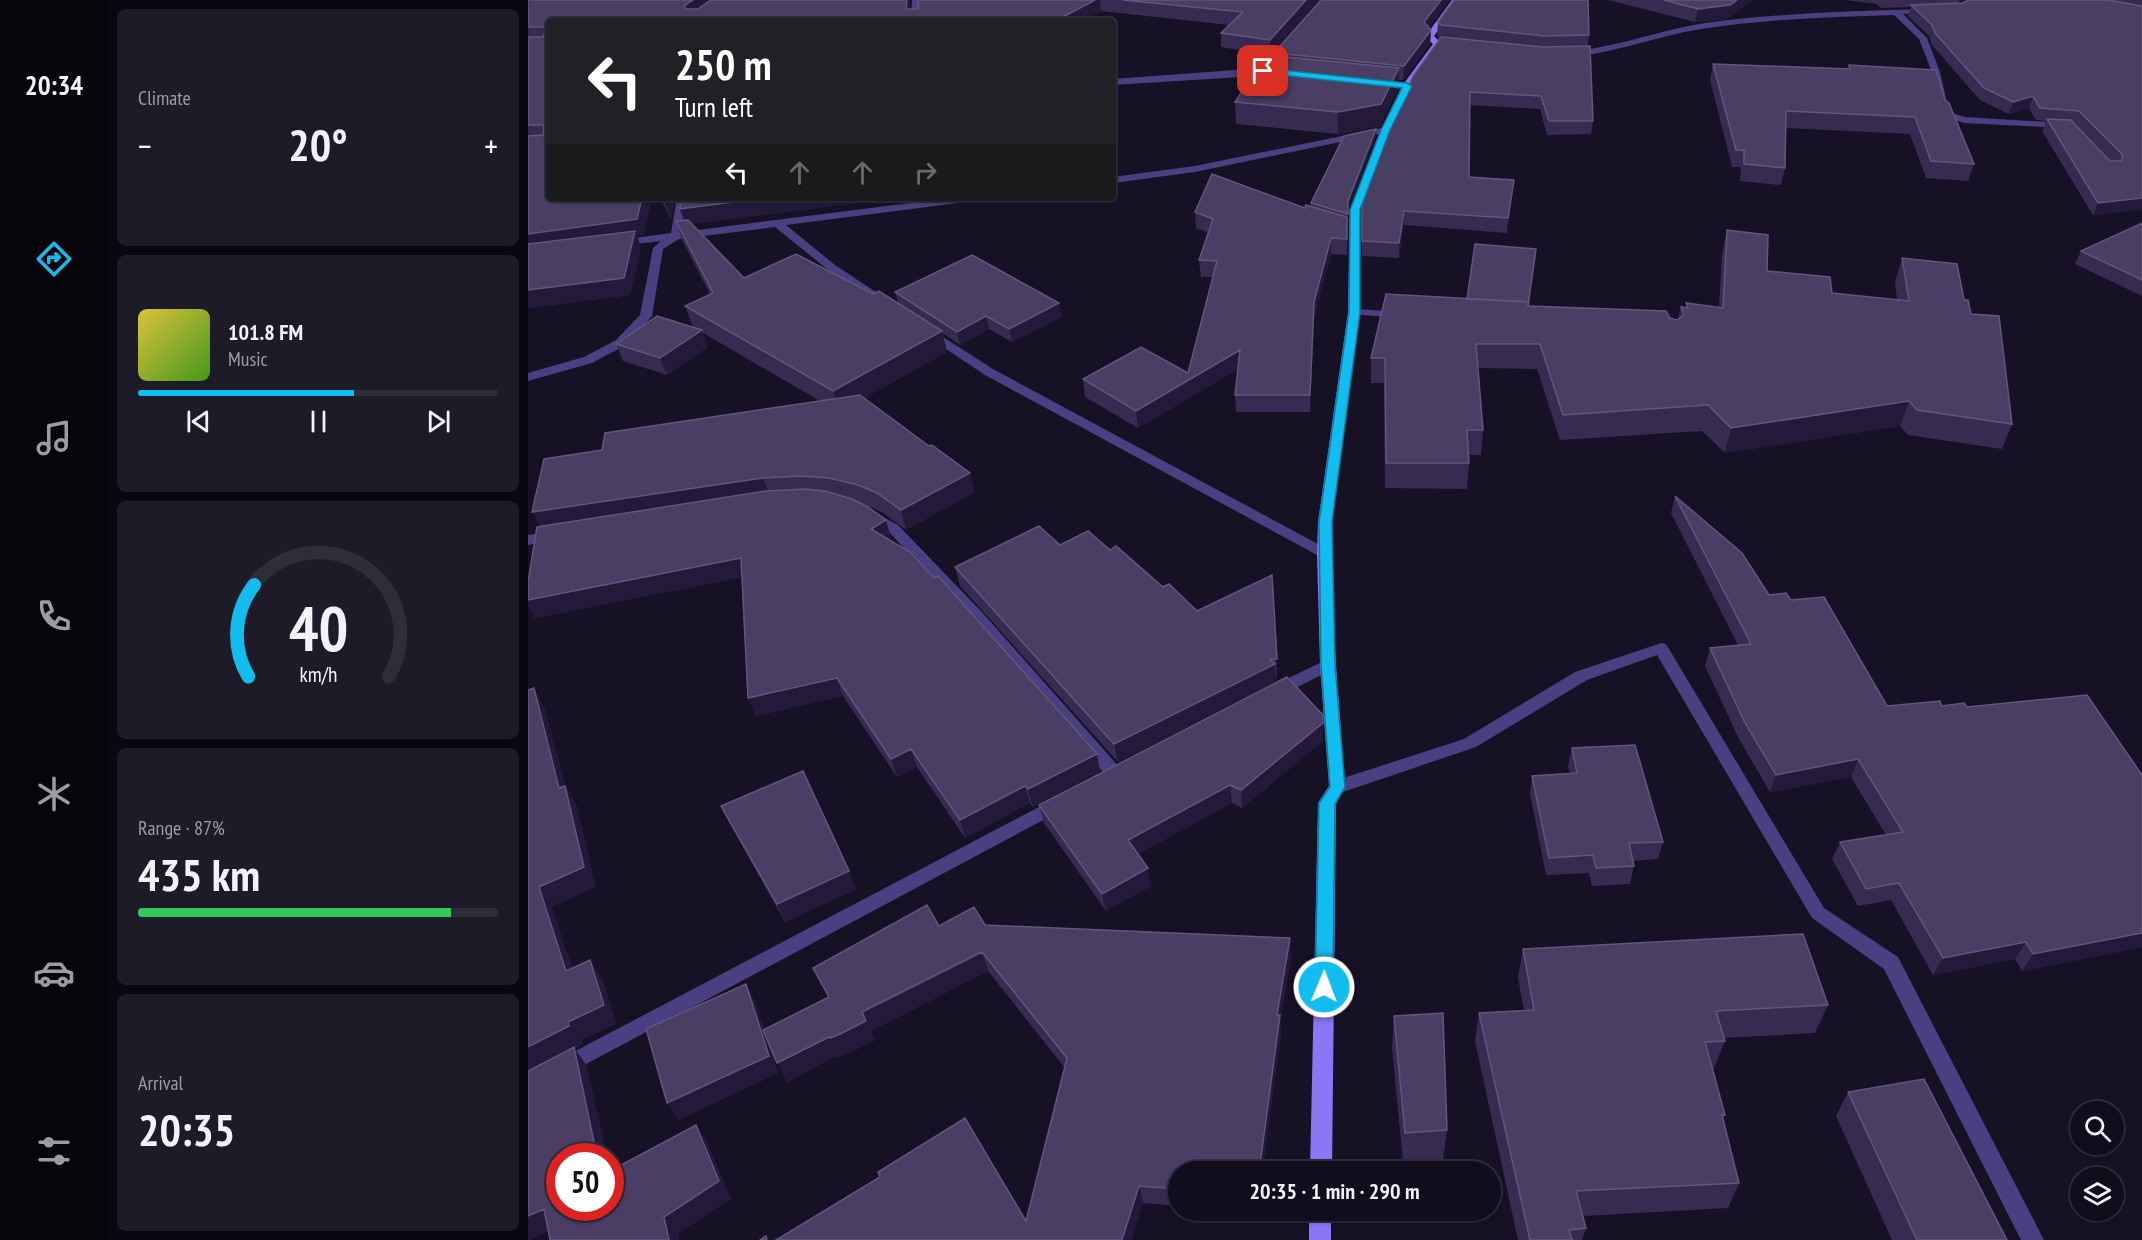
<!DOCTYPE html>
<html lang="en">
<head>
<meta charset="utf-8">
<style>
	:root { --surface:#110d1c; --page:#1e1b29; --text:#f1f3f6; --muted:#9c9ca3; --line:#302d3b; --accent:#13bcee }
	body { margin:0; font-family:"PT Sans Narrow",sans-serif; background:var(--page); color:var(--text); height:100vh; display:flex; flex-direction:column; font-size:22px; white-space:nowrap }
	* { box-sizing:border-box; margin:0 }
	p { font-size:20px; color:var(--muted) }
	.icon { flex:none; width:33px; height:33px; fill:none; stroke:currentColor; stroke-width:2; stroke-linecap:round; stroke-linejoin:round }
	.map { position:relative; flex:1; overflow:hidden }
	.side { display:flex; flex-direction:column; gap:9px; padding:9px; background:#09070f; width:420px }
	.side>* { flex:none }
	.banner { position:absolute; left:18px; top:18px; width:570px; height:183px; border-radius:6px; box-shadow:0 2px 4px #0004,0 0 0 2px var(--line); background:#202124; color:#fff; overflow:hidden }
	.buttons { position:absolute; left:1542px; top:1101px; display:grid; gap:12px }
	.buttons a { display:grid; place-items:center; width:54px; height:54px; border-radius:50%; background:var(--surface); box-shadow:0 2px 4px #0004,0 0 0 2px var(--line); font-size:30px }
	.speed { position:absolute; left:18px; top:1143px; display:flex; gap:12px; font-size:30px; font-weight:700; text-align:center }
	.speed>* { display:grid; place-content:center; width:78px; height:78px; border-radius:50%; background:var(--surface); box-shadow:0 2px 4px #0004,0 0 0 2px var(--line); line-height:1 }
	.speed .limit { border:9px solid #d22; background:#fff; color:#111 }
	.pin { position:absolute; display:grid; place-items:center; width:51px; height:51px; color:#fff; margin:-26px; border-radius:12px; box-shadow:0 3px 9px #0006 }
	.me { position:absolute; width:66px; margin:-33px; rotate:1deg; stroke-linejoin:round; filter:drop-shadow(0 0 4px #0008) }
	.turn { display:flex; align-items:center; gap:21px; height:126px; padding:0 30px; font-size:27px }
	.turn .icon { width:78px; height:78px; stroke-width:2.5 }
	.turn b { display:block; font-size:42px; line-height:51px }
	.lanes { display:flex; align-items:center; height:57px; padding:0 30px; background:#0003; justify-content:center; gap:30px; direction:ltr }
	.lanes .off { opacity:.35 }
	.big { font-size:45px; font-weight:800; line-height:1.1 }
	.side .tile { flex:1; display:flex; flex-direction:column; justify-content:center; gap:9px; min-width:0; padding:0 21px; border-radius:9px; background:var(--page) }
	.side .dial { align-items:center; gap:0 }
	.dial svg { height:156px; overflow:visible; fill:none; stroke:var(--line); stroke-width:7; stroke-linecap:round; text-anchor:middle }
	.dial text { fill:var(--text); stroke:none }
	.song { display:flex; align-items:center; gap:18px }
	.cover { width:72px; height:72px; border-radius:9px; background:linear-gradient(135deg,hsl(50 70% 55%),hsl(100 70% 35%)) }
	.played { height:6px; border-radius:3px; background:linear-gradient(90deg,var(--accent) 60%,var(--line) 60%) }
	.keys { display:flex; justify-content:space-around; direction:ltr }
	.heat { display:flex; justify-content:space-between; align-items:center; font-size:33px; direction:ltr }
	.charge { height:9px; border-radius:4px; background:linear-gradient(90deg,#34c759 87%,var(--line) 0) }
	.trip { position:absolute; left:640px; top:1161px; width:333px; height:60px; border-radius:30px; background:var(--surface); box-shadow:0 2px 4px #0004,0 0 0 2px var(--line); font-weight:800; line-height:60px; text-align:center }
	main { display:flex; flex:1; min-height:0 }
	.tabs { display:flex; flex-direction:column; width:108px; justify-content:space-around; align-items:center; background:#07050b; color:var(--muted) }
	.tabs .icon { width:42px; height:42px }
	.tabs .selected { color:var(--accent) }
	.tabs b { font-size:27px; color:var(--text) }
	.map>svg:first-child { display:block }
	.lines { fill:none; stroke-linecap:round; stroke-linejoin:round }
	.service { fill:#4a4081; fill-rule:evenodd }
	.minor { fill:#4a4081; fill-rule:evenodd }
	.secondary { fill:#8a77f5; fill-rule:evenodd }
	.wall { fill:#382b52; fill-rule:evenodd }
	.shaded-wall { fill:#231939 }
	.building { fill:#4a3e64; stroke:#62567c; stroke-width:1.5 }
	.route { fill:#13bcee; stroke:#0c7a9b; stroke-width:1.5 }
</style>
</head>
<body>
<main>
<nav class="tabs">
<b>20:34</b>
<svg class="icon selected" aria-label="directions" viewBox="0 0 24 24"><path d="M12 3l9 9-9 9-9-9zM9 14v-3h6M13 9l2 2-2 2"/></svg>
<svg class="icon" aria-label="music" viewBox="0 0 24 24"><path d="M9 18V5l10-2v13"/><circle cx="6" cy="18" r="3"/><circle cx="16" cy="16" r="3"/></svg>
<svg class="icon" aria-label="phone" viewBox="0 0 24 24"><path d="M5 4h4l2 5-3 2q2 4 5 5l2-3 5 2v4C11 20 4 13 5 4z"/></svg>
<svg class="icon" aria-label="climate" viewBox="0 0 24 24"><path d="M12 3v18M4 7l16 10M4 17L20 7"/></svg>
<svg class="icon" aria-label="car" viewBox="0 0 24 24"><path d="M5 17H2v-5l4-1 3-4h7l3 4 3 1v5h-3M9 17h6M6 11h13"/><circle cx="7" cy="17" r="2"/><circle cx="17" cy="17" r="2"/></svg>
<svg class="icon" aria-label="filters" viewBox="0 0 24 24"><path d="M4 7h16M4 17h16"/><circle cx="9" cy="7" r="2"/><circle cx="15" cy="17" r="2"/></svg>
</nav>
<section class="side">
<div class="tile"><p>Climate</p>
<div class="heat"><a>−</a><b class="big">20°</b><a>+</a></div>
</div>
<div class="tile">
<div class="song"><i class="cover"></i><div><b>101.8 FM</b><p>Music</p></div></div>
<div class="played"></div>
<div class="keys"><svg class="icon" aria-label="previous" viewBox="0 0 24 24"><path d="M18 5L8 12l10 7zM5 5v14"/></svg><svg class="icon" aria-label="pause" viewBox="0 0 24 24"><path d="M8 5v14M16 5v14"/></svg><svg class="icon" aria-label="next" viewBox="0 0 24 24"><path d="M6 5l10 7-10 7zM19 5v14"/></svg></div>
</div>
<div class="tile dial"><svg viewBox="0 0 100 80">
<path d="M14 69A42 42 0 1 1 86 69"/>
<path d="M14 69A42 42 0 0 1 17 22" stroke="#13bcee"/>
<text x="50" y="56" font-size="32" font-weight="700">40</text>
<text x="50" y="72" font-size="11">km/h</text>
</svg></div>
<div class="tile"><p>Range · 87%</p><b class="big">435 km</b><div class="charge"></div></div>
<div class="tile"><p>Arrival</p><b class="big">20:35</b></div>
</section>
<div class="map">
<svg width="1614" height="1240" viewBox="0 0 1614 1240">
	<rect width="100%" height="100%" fill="#171126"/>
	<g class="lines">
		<path class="service" d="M826 309 874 312 880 315 874 318 822 314V310Z"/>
		<path class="minor" d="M384 0H392L391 21H383Z
			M1401 9 1405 11 1404 13 1375 14 1399 38 1412 72 1421 112 1437 117 1536 123 1541 126 1539 128 1436 123 1414 116 1404 72 1391 39 1366 15C1302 17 1236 19 1173 29 1129 36 1087 53 1042 57L1038 54 1042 51C1088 48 1131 30 1177 23 1251 13 1326 11 1401 9Z
			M735 68 750 72 746 75 585 85V79Z
			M858 127 863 130 861 132 667 172 585 183V177L667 166Z
			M149 198H159L154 232 422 198H451L446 201 258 225 307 265 360 300 362 302 356 305 299 269 247 227 151 239 135 249 124 316 96 346 64 363 0 381V373L56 357 88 340 112 315 125 248 133 241 92 246 87 243 92 240 143 233Z
			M401 328 465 369 801 550 803 553 801 556H791L457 375 397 335 395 332Z
			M343 511 370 525 452 610 593 769 595 774 593 779 587 780 581 779 442 618 360 531 338 518 336 515Z
			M27 531 32 533 34 536 32 539 0 545V535Z
			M1133 643 1138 644 1296 908 1370 957 1516 1240H1493L1356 969 1284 918 1129 655 1059 680 948 747 809 794 803 792 801 787 803 782 936 739 1047 672Z
			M800 659 805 661 808 665 805 669 754 695H742L740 691 742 687Z
			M530 797 536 799 539 804 536 809 0 1095V1076Z"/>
		<path class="secondary" d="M924 0H932L906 36 914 44 883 86 863 130 832 210V312L804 522 803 553 808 665 817 787 808 804 804 1172H782L790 803 801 786 792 665 789 553 790 522 820 312 822 210 853 130 874 86 905 44 897 37Z
			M781 1210H803V1240H781Z"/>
	</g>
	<path class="wall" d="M0 0H382V9H390V0H791L742 55 693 47V33L701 25 573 11 555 21H21L116 235 109 236 113 247 102 295 0 308Z
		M1080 0H1225L1199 19 1167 22Z
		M1317 0H1437L1432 3H1435L1440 0H1614V209L1565 215 1514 131 1518 121 1508 120 1501 108 1481 114 1452 100 1404 45 1401 36 1380 16 1383 7 1353 8 1349 4ZM1546 123H1547L1583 161H1582Z
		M910 22 1061 35 1060 46 1065 121 1063 134 1019 135 1012 109 942 105 941 177 986 180 979 233 876 225 871 258 834 256V196L912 39 909 36Z
		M901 28 903 30 902 44 875 80H870V89L852 126 810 134 708 124 707 102 746 56V53Z
		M1185 64 1320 69 1321 65 1417 100 1446 164 1440 181 1398 178 1382 134 1257 128V168L1253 185 1212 181 1213 167H1204L1182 80Z
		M848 137 820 209 819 255 803 254 786 319 782 412H708L707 395 710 369 610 428 557 397 555 379 660 373 685 277H673L671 260 681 233 668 228 667 212 777 208 783 206V203Z
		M132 198H147L143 219Z
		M153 198H366L164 224 216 278 345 294 370 303 367 292 531 303 534 317 484 342 461 329 432 345 414 333 419 352 336 398 447 492 378 530 354 512 333 503 363 538 361 539 572 771 505 807 502 803 437 838 389 767 369 777 315 696 228 716 220 698 214 577 7 618 0 605V600L11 526 74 450 292 401 175 333 180 347 139 375 95 361 88 344 165 327 157 306 182 294 155 242 148 221 156 220 152 209Z
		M1614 223V296L1547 264 1553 251Z
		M1199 230 1239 271 1304 293 1369 300 1367 282 1374 258 1436 300 1443 314 1484 424 1474 449 1380 435 1372 426 1197 453 1174 431 1032 440 1009 369 950 368 955 430 953 455H941V463L939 489 857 488 856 383H843V358L939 299 1000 306 1142 318 1149 320 1150 319 1153 307 1158 308V303L1191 307 1194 254Z
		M1147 496 1241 595 1263 600 1359 706H1414L1614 947 1494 971 1487 959 1405 975 1363 900 1330 906 1304 859 1312 842 1358 835 1323 777 1242 792 1211 739 1177 666 1182 648 1210 645 1143 513Z
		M582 550 669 611 744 575 749 677H748V682L590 762 432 586 427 567Z
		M795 723V741L714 808 704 803 610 854 623 886 578 911 516 823 511 805Z
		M1044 748 1135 842 1130 859 1105 861 1106 866 1102 884 1064 886 1061 873 1018 875 1002 794 1004 776 1042 773 1040 766Z
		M193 806 321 871 328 889 257 922 202 824Z
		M457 925 762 938 763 957 752 1023 753 1034 734 1172H651V1206L615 1203 498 1221 537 1068 460 971 343 1031 347 1040 321 1053 311 1057 310 1055 259 1082 240 1040 250 1073 150 1120 227 1002 236 1030 300 997 285 968 411 926Z
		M995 949 1300 1005 1287 1033 1196 1038 1197 1041 1186 1068 1184 1069 1197 1115 1195 1119 1211 1183 1200 1208 1055 1216 1058 1228 1054 1240H990L947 1041 951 1013 996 1010 990 978Z
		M866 1016 919 1130 915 1159 875 1162 864 1047Z
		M1320 1092 1479 1240H1364L1308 1116Z
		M702 1210H729V1213Z"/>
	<path class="shaded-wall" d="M165 0H191L162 19 157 9V5Z
		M379 0H382L381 21 378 9Z
		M567 0H572L573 11 555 21H529V20Z
		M778 0H791L742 55V40Z
		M913 0H922L895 36 896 22Z
		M1209 0H1225L1199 19 1167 22 1170 9Z
		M1431 0H1437L1429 6Z
		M903 30 902 44 875 80 876 66Z
		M871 68 870 89 852 126 810 134V112Z
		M1505 96 1501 108 1481 114 1485 102Z
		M848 129V137L820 209V222V201Z
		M986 180 984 194 979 233 980 218Z
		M114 198H124L116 235 109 236 113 247 102 295 0 308V234Z
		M138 198H147L143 219 137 203Z
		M238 198H366L158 225 152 209Z
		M1614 198V210L1565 215 1570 203Z
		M876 211V225L871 258V243Z
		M803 238V254L786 319 782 412V395L786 302Z
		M531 303 534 317 484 342 481 329Z
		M458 316 461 329 432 345 429 332Z
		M174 330 180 347 139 375 132 358Z
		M414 331 419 352 311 412 305 391Z
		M712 350 713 367 610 428 608 411Z
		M1381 401 1372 426 1197 453 1203 428Z
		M442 473 447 492 378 530 373 510Z
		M235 478 242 497 14 531 4 512Z
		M358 520 363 538 348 546 343 529Z
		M213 558 220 576 7 618 0 605V600Z
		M747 664 748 682 590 762 586 744Z
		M309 678 315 696 228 716 220 698Z
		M6 688 17 709 38 787 49 806 68 887 24 907 52 990 38 971 11 887 31 788Z
		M795 723V741L714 808 713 790Z
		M383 749 389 767 369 777 363 759Z
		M569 754 572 771 505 807 500 789Z
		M1330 759 1323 777 1242 792 1248 775Z
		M702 785 704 803 603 858 600 840Z
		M497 786 502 803 437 838 432 820Z
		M620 868 623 886 578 911 574 894Z
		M321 871 328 889 257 922 249 904Z
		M1614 933V947L1494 971 1505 954Z
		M762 938 763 957 752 1023 753 1034 734 1172H731L749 1015Z
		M1498 942 1487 959 1405 975 1415 958Z
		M454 952 460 971 343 1031 347 1040 321 1053 311 1057 310 1055 259 1082 249 1063 334 1012Z
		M62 960 75 980 89 1024 54 1040 55 1044 47 1049 59 1066 79 1156H69L0 1073V1047L40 1022Z
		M218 984 227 1002 250 1073 150 1120 139 1103Z
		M168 1125 180 1143 203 1199 150 1234 151 1240H141L136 1217Z
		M611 1186 615 1203 604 1240H594Z
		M16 1209 32 1226 2 1240H0V1216Z"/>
	<path class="building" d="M0 0H165L157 5V9H170L183 0H379L378 9H390V0H567L529 20V21H21V198H114L109 219 0 234V136L15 135 16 125H0V37H15L18 29 16 27H0Z
		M595 0H778L742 40 693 33 715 12Z
		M793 0H913L896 22 903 30 876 66 746 53Z
		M926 0H1060L1061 35 1016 36 913 25 910 22Z
		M1136 0H1209L1202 5 1170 9Z
		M1440 0H1580L1614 6V198L1570 203 1519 119 1543 120 1582 161H1594V154L1551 111 1512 108 1505 96 1485 102 1456 88 1407 33 1404 25 1383 5 1435 3Z
		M913 37 1015 47 1062 46 1065 121H1021L1013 96 942 92 941 177 986 180 980 218 876 211 871 243 834 241V196L885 76Z
		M737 55 871 68 853 104 810 112 707 102Z
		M1185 64 1322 69 1321 65 1408 70 1417 100 1421 103 1446 164 1403 161 1387 117 1258 111 1257 168 1216 164V150H1208Z
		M848 129 820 201V214L783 203 816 136Z
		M684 174 777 208 778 205 819 217V239L803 238 786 302 782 395H707L712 350 608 411 555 379 613 347 660 373 689 261 671 260 685 219 667 212Z
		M153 198H238L152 209Z
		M160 220 216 278 268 254 345 294 351 291 414 331 305 391 157 306 185 293 148 221Z
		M1614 223V280L1553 251Z
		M1199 230 1240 235 1239 271 1302 277 1304 293 1381 301 1374 258 1429 264 1436 300H1440L1443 314 1471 316 1484 424 1389 410 1381 401 1203 428 1180 405 1035 415 1012 344H948L955 430H939L941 463H858L857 358H843L858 294 1001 302 1000 306 1138 311 1142 318 1149 320 1156 315 1153 307 1160 308 1158 303 1195 308Z
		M107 231 96 278 0 290V244Z
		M947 244 1008 249 1000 306 1001 302 939 299Z
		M444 255 531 303 481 329 458 316 429 332 367 292Z
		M129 316 174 330 132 358 88 344Z
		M332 395 401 446 404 445 442 473 373 510 349 493 330 485 301 478 271 476 235 478 4 512 16 459 74 450 77 433Z
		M278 489 297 491 324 499 340 507 358 520 343 529 382 552 406 578 410 576 569 754 500 789 497 786 432 820 383 749 363 759 309 678 220 698 213 558 0 600V582L9 527 238 491Z
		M1147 496 1214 553 1241 595 1258 593 1263 600 1296 597 1359 706 1412 701 1414 706 1436 703 1439 707 1559 695 1614 775V933L1505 954 1498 942 1415 958 1371 883 1338 889 1312 842 1375 832 1330 759 1248 775 1216 721 1182 648 1223 644Z
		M511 526 532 545 560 531 582 550 588 546 635 587 641 584 669 611 744 575 749 659H742L747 664 586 744 427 567Z
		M759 677 795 715V723L713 790 702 785 600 840 620 868 574 894 511 805Z
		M6 688 31 788 37 786 56 867 11 887 38 971 62 960 76 1005 40 1022 41 1026 0 1047V690Z
		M1107 745 1135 842 1101 843 1106 866 1068 868 1065 855 1021 858 1004 776 1049 773 1044 748Z
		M275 771 321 871 249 904 193 806Z
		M399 905 411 926 446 907 457 925 762 938 749 1015H752L731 1172H651V1189L611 1186 594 1240H248L352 1177 350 1172 437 1118 498 1221 539 1058 454 952 334 1012 338 1021 312 1034 302 1038 301 1037 249 1063 235 1030 301 997 285 968Z
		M1275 934 1300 1005 1188 1011 1197 1041 1177 1042 1197 1115H1194L1211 1183 1048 1191 1058 1228 1041 1230 1044 1240H1002L951 1013 1006 1010 995 949Z
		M218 984 241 1056 139 1103 118 1029Z
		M915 1013 919 1130 877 1133 866 1016Z
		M46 1047 69 1156H32V1208H82V1171L168 1125 191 1181 136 1217 141 1240H22L16 1209 0 1216V1071Z
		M1396 1079 1479 1240H1389L1320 1092Z
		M238 1236 239 1240H232Z"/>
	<path class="route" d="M735 68 879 83 884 86 862 130 832 210V312L804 522 807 665 817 787 807 804 805 987 802 993 796 995 790 993 787 987 791 803 802 787 793 665 791 522 821 312 822 210 853 130 874 88 732 73V69Z"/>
</svg>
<div class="buttons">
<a><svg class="icon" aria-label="search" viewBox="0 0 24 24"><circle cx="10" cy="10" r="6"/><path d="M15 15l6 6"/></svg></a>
<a><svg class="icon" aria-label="layers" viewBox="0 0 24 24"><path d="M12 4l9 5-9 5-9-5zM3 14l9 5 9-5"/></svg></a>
</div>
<div class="speed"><div class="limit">50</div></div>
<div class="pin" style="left:735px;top:71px;background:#d93025"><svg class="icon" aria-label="arrive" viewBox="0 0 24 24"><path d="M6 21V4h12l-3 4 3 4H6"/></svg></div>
<svg class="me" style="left:796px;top:987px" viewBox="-20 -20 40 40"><circle r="17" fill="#13bcee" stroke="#fff" stroke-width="3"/><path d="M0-11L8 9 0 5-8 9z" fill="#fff"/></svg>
<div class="trip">20:35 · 1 min · 290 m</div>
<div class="banner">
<div class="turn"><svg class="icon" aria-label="left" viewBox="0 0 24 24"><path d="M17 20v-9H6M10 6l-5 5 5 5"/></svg><div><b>250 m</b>Turn left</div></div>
<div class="lanes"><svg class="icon" aria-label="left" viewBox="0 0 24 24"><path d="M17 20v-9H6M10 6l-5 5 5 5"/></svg><svg class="icon off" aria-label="ahead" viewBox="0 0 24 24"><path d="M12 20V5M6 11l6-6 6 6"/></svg><svg class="icon off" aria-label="ahead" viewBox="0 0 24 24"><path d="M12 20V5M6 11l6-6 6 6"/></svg><svg class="icon off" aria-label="right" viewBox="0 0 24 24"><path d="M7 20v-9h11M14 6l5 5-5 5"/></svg></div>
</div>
</div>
</main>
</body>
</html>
